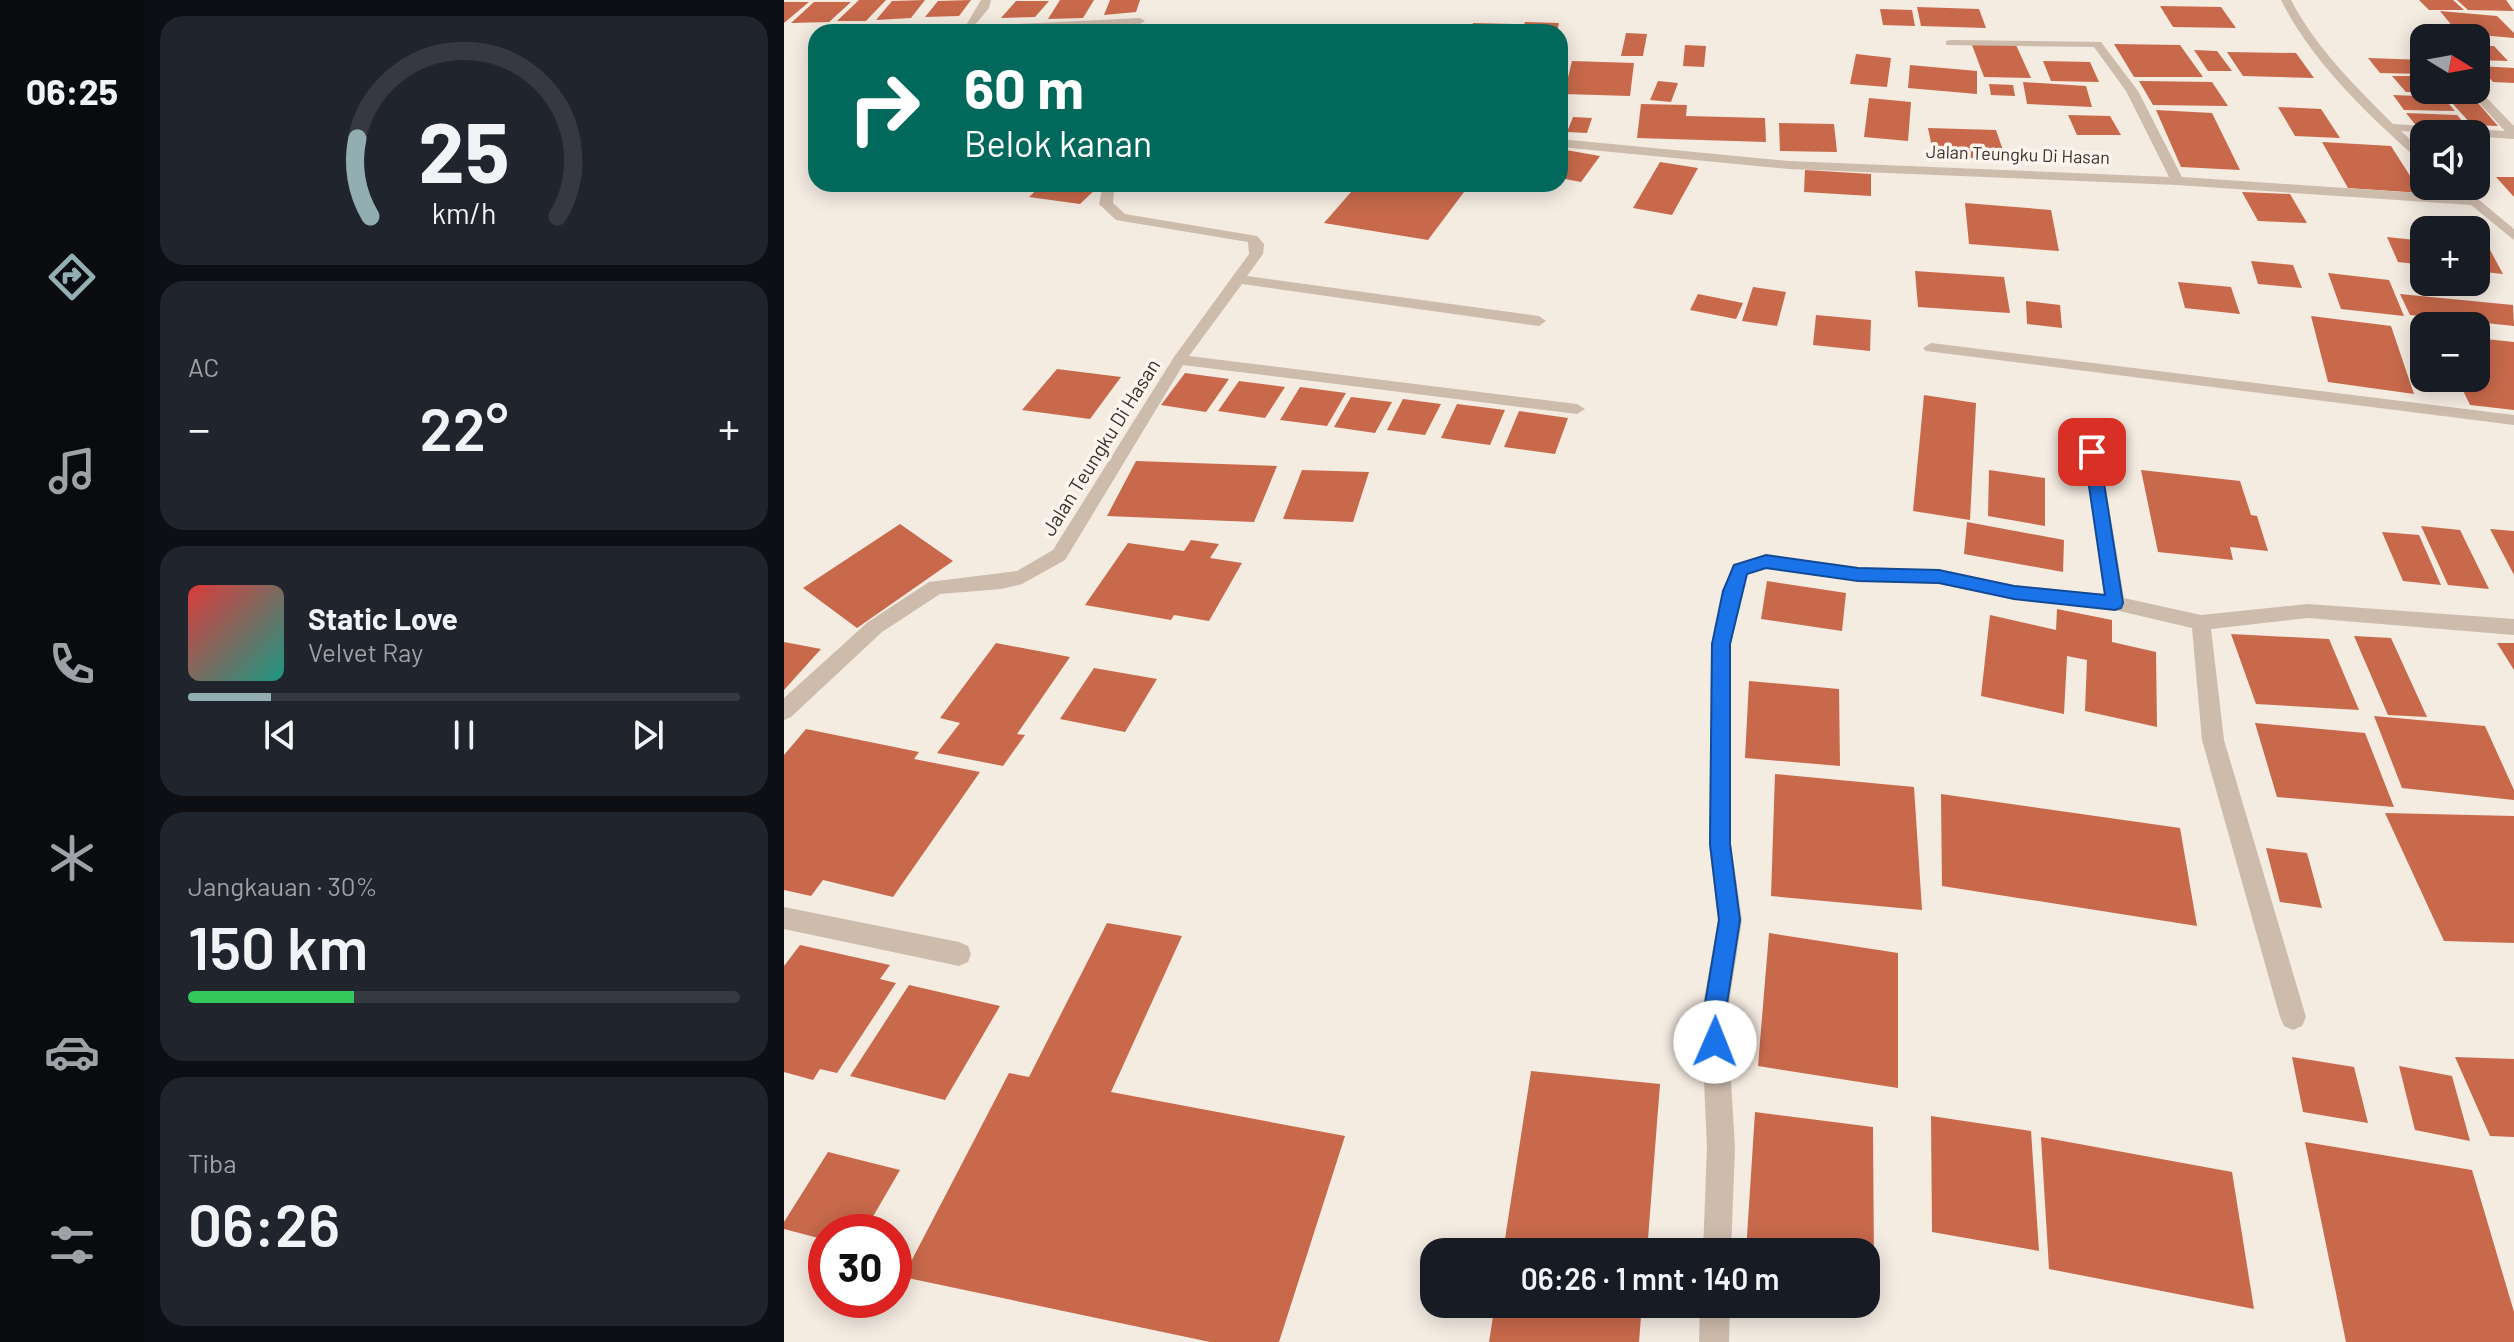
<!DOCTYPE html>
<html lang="id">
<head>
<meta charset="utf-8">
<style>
	:root { --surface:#171b24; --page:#20242c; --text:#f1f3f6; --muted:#9ea1a6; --line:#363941; --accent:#92aeb2 }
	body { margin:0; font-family:Barlow,sans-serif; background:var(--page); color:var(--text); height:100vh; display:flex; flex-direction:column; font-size:30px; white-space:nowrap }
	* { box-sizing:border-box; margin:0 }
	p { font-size:26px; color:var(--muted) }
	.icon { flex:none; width:44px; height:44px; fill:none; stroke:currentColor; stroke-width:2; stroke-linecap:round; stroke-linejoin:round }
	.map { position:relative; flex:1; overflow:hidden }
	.sheet { display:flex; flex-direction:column; gap:16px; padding:16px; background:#0d0f14; width:640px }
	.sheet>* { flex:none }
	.banner { position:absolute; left:24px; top:24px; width:760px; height:168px; border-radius:24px; box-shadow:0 4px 20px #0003; background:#00695c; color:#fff; overflow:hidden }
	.needle { width:52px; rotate:101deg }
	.buttons { position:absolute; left:1626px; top:24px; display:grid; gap:16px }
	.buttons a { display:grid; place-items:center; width:80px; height:80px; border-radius:16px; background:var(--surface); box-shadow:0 4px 20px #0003; font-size:40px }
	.speed { position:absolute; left:24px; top:1214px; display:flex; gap:16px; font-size:40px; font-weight:700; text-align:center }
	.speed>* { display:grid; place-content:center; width:104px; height:104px; border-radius:50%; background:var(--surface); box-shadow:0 4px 20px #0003; line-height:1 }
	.speed .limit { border:12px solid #d22; background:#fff; color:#111 }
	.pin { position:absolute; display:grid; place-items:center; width:68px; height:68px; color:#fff; margin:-34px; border-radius:16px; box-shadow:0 4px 12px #0006 }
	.me { position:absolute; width:88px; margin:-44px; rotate:1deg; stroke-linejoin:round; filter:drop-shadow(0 0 6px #0008) }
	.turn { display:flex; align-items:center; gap:28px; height:168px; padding:0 24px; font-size:36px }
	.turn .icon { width:104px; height:104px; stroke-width:2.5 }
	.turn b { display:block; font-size:56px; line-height:68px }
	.big { font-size:60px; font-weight:600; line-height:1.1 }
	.sheet .widget { flex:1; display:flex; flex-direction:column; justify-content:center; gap:12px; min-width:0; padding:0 28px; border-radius:24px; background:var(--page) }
	.sheet .dial { align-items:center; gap:0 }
	.dial svg { height:208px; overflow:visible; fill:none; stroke:var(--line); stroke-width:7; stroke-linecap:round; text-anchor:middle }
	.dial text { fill:var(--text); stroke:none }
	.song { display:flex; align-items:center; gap:24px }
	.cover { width:96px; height:96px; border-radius:12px; background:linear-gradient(135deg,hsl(0 70% 55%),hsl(170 70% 35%)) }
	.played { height:8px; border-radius:4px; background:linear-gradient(90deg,var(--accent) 15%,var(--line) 15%) }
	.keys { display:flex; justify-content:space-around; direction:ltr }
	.heat { display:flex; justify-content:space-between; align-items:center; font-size:44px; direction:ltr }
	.charge { height:12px; border-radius:6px; background:linear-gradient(90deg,#34c759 30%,var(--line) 0) }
	.trip { position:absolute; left:636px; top:1238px; width:460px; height:80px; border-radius:24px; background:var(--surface); box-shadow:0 4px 20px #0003; font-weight:600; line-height:80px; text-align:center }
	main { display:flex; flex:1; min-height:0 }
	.menu { display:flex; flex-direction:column; width:144px; justify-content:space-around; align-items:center; background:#090b0e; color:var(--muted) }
	.menu .icon { width:56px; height:56px }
	.menu .active { color:var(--accent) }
	.menu b { font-size:36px; color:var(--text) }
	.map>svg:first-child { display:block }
	.building { fill:#c8694b }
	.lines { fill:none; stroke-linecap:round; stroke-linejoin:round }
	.minor { fill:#cdbbac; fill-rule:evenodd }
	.route { fill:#1a73e8; stroke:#114b97; stroke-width:2 }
	.labels { text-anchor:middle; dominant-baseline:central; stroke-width:7; stroke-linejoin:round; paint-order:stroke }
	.far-street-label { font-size:18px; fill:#3b302b; stroke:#fbf5ee }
	.street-label { font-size:20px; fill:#3b302b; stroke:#fbf5ee }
</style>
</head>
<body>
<main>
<nav class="menu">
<b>06:25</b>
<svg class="icon active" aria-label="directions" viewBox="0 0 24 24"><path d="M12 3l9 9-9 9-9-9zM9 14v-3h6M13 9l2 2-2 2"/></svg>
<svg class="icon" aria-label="music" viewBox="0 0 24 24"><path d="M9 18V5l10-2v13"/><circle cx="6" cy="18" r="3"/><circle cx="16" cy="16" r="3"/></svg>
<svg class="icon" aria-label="phone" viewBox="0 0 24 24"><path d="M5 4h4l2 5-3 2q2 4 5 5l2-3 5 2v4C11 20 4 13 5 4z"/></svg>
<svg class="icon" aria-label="climate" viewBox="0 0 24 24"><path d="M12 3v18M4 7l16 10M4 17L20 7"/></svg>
<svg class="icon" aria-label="car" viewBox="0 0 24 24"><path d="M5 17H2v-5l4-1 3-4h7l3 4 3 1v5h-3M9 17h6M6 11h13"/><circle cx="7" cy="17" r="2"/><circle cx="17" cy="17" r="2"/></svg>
<svg class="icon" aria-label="filters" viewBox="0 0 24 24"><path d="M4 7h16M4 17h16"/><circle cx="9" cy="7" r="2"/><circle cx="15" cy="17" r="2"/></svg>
</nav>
<section class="sheet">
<div class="widget dial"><svg viewBox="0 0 100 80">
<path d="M14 69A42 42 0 1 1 86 69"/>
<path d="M14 69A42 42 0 0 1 9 39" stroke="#92aeb2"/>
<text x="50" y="56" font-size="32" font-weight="700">25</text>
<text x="50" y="72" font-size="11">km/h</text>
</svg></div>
<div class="widget"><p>AC</p>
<div class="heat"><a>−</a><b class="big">22°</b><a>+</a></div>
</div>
<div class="widget">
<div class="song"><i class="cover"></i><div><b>Static Love</b><p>Velvet Ray</p></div></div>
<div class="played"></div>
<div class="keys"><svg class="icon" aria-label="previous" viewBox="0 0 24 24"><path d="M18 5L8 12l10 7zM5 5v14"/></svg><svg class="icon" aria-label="pause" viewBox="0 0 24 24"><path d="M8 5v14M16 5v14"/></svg><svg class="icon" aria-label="next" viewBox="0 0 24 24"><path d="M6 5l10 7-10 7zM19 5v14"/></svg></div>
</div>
<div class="widget"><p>Jangkauan · 30%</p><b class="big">150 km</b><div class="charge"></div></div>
<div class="widget"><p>Tiba</p><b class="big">06:26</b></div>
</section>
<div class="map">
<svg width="1730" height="1342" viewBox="0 0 1730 1342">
	<rect width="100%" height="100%" fill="#f4ebe1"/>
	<path class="building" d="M75 0H102L82 21H53Z
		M141 0 127 18 92 20 108 1Z
		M187 0 175 16 141 17 154 1Z
		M276 0H310L299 18 264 19Z
		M326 0H356L352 12 320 15Z
		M1635 0H1669L1680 10H1645Z
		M1673 0H1722L1730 11 1684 10Z
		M232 1H265L251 17 217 18Z
		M0 2H25L0 23Z
		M30 2H67L45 22 7 23Z
		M1376 6 1437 7 1452 28 1389 27Z
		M1133 7 1195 9 1202 28 1137 26Z
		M1096 9 1128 10 1131 26 1099 25Z
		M1656 11 1713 16 1730 33V38L1674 33Z
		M741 22 775 23 773 32H738Z
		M689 23 730 24 728 32H685Z
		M842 33 863 34 859 56H837Z
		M1330 44 1396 45 1419 77H1350Z
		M901 45 922 46 920 67 899 66Z
		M1188 45H1232L1247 78 1200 77Z
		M1692 46H1710L1724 61 1692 60Z
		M1410 50 1433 51 1448 71H1424Z
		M1443 52 1512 53 1530 78 1459 76Z
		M1072 54 1107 58 1103 87 1066 84Z
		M1584 58 1640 60V74L1596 73Z
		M788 61 850 63 846 96 780 94Z
		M1259 61 1306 62 1315 82 1267 81Z
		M1126 65 1193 71V94L1124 88Z
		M1695 66 1730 68V83L1709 82Z
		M1608 76H1640V92H1622Z
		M874 81 894 83 887 102 866 100Z
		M1355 81 1428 82 1444 106 1369 105Z
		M1239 82 1302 86 1308 107 1243 104Z
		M1205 84 1229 85 1231 96 1207 95Z
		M1609 95 1659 97 1671 111 1620 110Z
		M1085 98 1127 102 1124 141 1080 137Z
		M1668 103H1694L1714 126 1688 125Z
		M857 104 903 105 902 116 981 118 982 142 853 138Z
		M1494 107 1537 109 1556 138 1511 136Z
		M1372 110 1428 113 1456 170 1397 167Z
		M1622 113 1673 115 1686 130 1634 128Z
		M1284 115 1326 116 1337 135H1293Z
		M789 117 808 118 803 133 783 132Z
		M995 123 1050 124 1053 152 996 151Z
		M1144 128 1212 130 1222 159 1150 157Z
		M1538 142 1607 146 1637 193 1564 188Z
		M776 149 816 156 797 182 776 178Z
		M876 162 914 168 888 215 849 208Z
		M1021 170 1087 174V196L1020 192Z
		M1712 177H1730V197Z
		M259 184H317L296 204 245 197Z
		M574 184H626L680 192 644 240 540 223Z
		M1458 192 1506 194 1523 223 1474 221Z
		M1181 203 1267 210 1275 251 1185 244Z
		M1603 237 1640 241V265L1614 262Z
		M1692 247 1705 248 1719 274 1692 271Z
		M1467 261 1509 265 1518 288 1474 284Z
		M1131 271 1220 277 1226 313 1134 307Z
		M1544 273 1605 280 1620 316 1557 309Z
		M1394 282 1447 287 1456 314 1401 308Z
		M969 287 1002 292 993 326 958 321Z
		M914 294 959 303 952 319 906 310Z
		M1616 294 1729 305 1730 326 1626 315Z
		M1242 301 1276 305 1278 328 1243 324Z
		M1032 315 1087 320 1086 351 1029 345Z
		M1527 316 1607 326 1630 394 1544 382Z
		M1692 338 1730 342V410L1686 405 1673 378H1692Z
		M273 369 337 377 306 419 238 410Z
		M401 373 445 379 422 412 377 405Z
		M455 381 501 387 481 418 434 411Z
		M516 387 562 393 543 426 496 420Z
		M1140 395 1192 403 1186 520 1129 511Z
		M567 397 608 402 591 433 550 427Z
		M619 399 657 404 641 435 603 430Z
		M673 404 721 410 706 445 657 438Z
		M735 411 784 418 771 454 720 447Z
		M352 461 493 466 470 522 323 516Z
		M518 470 585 472 569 522 499 519Z
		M1205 470 1261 478V526L1204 516Z
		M1357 470 1456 481 1467 515 1473 516 1484 551 1446 547 1449 560 1374 552Z
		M1183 522 1280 540 1279 572 1180 554Z
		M116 524 169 561 73 628 19 588Z
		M1637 526 1676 530 1705 589 1664 585Z
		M1706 529 1730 531V575Z
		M1598 532 1635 535 1657 585 1619 581Z
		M407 540 435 544 426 558 458 563 425 621 390 615 387 620 301 605 344 543 400 551Z
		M983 581 1062 593 1058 631 977 619Z
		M1273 609 1328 620V642L1372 652 1373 727 1301 711 1303 660 1283 656 1280 714 1197 696 1206 615 1272 630Z
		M1447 634 1545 639 1575 710 1472 704Z
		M1570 636 1607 638 1643 717 1604 715Z
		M0 642 37 649 0 690Z
		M212 643 286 657 233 734 241 735 219 766 153 753 176 723 156 718Z
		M1713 643H1730V670Z
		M310 668 373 679 341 732 276 719Z
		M965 681 1055 689 1056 766 961 758Z
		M1590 716 1701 726 1730 790V800L1618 788Z
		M1471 723 1581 733 1610 807 1493 797Z
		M22 729 135 752 130 759 196 772 109 897 39 880 27 896 0 890V755Z
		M991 774 1130 787 1138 910 987 896Z
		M1157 794 1396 828 1413 926 1158 886Z
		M1601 813 1730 816V943L1660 941Z
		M1482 848 1523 853 1538 908 1496 902Z
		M323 923 398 936 327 1092 561 1136 495 1342H426L119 1277 225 1073 245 1077Z
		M985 933 1114 953V1088L974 1066Z
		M16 945 106 965 96 979 112 983 53 1073 36 1069 29 1080 0 1072V966Z
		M125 985 216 1006 161 1100 66 1076Z
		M1508 1057 1570 1067 1584 1123 1519 1112Z
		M1671 1057 1730 1059V1137L1706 1136Z
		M1615 1066 1668 1076 1686 1141 1631 1130Z
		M747 1071 876 1084 863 1252H719Z
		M971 1112 1089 1127 1090 1272 1082 1271V1252H962Z
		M1147 1116 1247 1131 1255 1251 1148 1232Z
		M1257 1137 1448 1172 1470 1309 1265 1269Z
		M1521 1142 1688 1170 1730 1312V1342H1562Z
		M44 1152 116 1170 80 1232H42V1240L0 1229V1222Z
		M711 1304H858L855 1342H705Z"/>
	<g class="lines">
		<path class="minor" d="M197 0H207L205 8 190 26 356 18 361 21 356 24 178 32Z
			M1497 0H1507C1532 48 1571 86 1609 124L1721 131 1683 90H1692V87L1730 126V139L1617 131 1640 152V162L1636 161C1583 114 1529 63 1497 0Z
			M1166 40 1317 42 1354 91 1398 177 1678 196V191L1683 190 1730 229V240L1687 205 1393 185 1005 169 776 147V139L1005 161 1385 177 1342 91 1310 47 1162 45V41Z
			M324 184H338L330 191 329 203 341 214 473 236 480 244 479 254 463 276 755 316 762 321 755 326 458 284 405 356 793 404 801 409 793 414 399 365 281 560 238 584 217 589 156 594 98 632 7 717 0 720V698L84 622 145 582 233 571 269 550 390 357 465 254 464 242 332 220 315 204 318 190Z
			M1147 343 1730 415V425L1142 351 1139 348Z
			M1308 446 1316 452 1340 598 1417 615 1524 604 1730 619V635L1524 618 1427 629 1440 740 1522 1017 1518 1026 1509 1030 1500 1026 1496 1017 1418 740 1408 628 1331 610 1230 599 1155 584 1074 581 982 569 963 574 947 644V844L958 920 943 1016 951 1147 947 1252H919L923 1147 917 1016 934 920 925 844 927 644 947 569 949 564 982 555 1074 567 1155 570 1230 585 1320 594 1300 452Z
			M0 907 175 942 184 946 187 954 184 962 175 966 0 929Z
			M916 1304H946L945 1342H915Z"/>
	</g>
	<path class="route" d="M1308 447 1315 452 1339 603 1337 608 1331 610 1230 599 1155 583 1074 581 982 568 963 574 946 644V844L956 920 941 1016 943 1042 940 1051 931 1054 923 1051 919 1016 935 920 926 844 928 644 939 591 950 565 982 555 1074 568 1155 570 1230 586 1321 595 1300 452Z"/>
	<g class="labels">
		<g class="far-street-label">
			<text transform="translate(1234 154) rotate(2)">Jalan Teungku Di Hasan</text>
		</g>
		<g class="street-label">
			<text transform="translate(316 447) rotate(-58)">Jalan Teungku Di Hasan</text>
		</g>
	</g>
</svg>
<div class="buttons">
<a><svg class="needle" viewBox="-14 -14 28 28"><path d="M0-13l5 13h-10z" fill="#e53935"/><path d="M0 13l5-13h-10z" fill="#9ea1a6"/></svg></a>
<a><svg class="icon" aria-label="sound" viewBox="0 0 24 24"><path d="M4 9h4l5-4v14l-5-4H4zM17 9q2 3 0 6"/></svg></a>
<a>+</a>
<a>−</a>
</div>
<div class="speed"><div class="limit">30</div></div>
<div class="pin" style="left:1308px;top:452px;background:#d93025"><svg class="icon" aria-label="arrive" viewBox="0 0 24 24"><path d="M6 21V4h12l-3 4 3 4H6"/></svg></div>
<svg class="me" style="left:931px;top:1042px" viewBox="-20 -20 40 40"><circle r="19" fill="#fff"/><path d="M0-13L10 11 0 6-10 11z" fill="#1a73e8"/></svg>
<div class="trip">06:26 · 1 mnt · 140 m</div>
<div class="banner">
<div class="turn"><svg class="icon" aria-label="right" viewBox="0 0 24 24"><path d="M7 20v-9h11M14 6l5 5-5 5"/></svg><div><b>60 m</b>Belok kanan</div></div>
</div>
</div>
</main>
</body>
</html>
